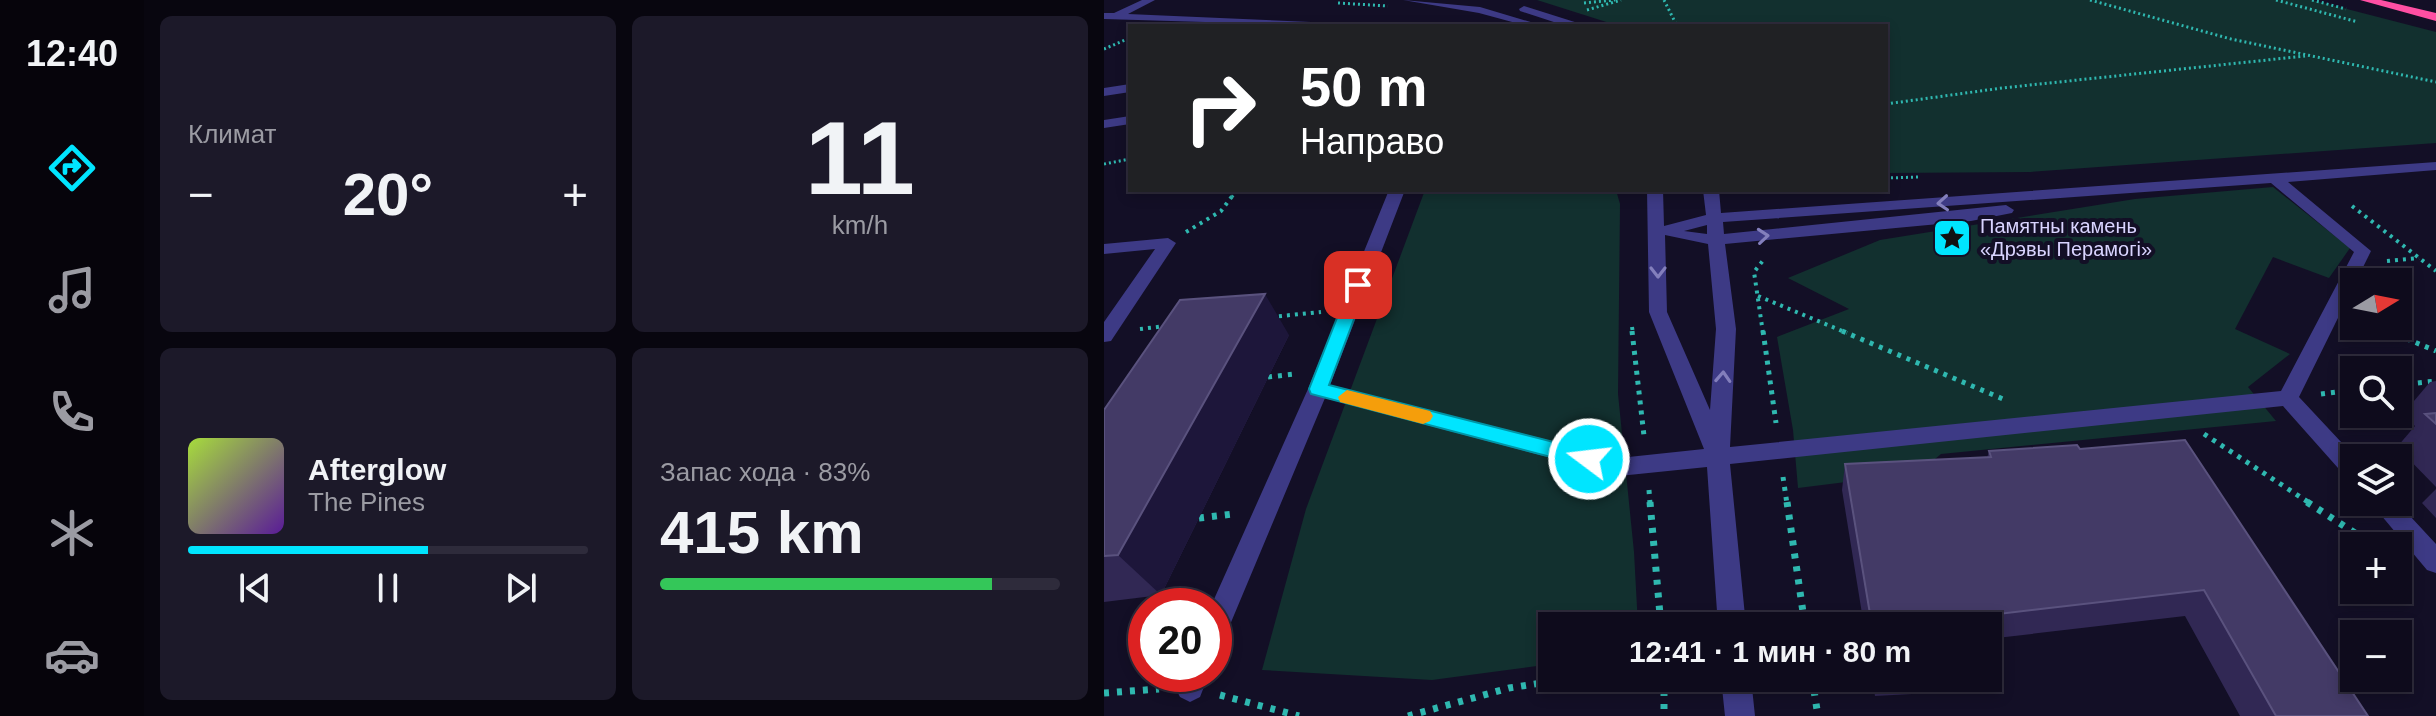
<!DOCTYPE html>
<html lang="ru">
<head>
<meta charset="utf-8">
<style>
	:root { --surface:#0e0b1c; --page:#1c1929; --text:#f1f3f6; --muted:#9b9ba3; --line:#2e2b3b; --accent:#00e5ff }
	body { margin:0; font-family:Helvetica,sans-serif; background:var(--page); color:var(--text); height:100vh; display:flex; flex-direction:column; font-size:30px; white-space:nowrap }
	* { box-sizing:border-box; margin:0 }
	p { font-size:26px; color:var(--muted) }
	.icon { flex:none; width:44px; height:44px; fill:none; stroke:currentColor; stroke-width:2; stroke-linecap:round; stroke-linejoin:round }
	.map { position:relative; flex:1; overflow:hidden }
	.sheet { display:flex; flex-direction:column; gap:16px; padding:16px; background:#08060f; width:960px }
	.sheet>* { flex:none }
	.banner { position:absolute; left:24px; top:24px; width:760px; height:168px; border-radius:0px; box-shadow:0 4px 12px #0003,0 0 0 2px var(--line); background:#202124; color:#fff; overflow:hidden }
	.needle { width:52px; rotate:80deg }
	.fabs { position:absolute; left:1236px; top:268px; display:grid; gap:16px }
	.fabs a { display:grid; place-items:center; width:72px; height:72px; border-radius:0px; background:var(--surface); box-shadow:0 4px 12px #0003,0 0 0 2px var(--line); font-size:40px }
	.speed { position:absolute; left:24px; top:588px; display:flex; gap:16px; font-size:40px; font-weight:700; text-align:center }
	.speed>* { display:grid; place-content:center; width:104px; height:104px; border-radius:50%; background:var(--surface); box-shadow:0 4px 12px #0003,0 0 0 2px var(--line); line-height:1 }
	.speed .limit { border:12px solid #d22; background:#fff; color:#111 }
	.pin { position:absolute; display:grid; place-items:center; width:68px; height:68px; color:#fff; margin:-34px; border-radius:16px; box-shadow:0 4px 12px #0006 }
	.me { position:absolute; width:88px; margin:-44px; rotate:285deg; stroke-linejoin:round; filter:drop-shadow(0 0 6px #0008) }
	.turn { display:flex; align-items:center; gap:28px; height:168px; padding:0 40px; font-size:36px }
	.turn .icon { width:104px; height:104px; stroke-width:2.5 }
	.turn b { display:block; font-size:56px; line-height:68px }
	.big { font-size:60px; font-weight:600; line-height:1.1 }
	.sheet .tile { flex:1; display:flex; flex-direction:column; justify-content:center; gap:12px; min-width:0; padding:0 28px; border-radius:12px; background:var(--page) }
	.sheet .dial { align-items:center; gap:0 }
	.dial b { font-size:104px; line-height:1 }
	.song { display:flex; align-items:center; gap:24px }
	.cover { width:96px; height:96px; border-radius:12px; background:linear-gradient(135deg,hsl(80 70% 55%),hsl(270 70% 35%)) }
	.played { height:8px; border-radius:4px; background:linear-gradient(90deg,var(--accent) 60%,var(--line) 60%) }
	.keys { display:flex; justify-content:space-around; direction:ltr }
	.heat { display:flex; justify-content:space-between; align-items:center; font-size:44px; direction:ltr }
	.charge { height:12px; border-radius:6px; background:linear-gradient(90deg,#34c759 83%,var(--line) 0) }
	.sheet .tiles { flex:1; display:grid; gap:16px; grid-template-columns:repeat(2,1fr) }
	.trip { position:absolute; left:434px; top:612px; width:464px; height:80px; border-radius:0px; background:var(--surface); box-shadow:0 4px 12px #0003,0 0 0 2px var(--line); font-weight:600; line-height:80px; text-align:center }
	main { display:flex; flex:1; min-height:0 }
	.dock { display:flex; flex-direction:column; width:144px; justify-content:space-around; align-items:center; background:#06040b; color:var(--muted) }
	.dock .icon { width:56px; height:56px }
	.dock .current { color:var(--accent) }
	.dock b { font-size:36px; color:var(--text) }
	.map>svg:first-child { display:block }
	.green { fill:#12302f }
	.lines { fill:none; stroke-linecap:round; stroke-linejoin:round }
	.path-far3 { stroke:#2fb8b0; stroke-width:3; stroke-dasharray:2 3; stroke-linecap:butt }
	.path-far2 { stroke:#2fb8b0; stroke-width:4; stroke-dasharray:3 5; stroke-linecap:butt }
	.path-far1 { stroke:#2fb8b0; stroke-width:5; stroke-dasharray:4 6; stroke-linecap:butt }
	.path { stroke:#2fb8b0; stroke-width:7; stroke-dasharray:5 8; stroke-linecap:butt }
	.minor { fill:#3d3a85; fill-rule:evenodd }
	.highway { fill:#ff4fa3; fill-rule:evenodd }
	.wall { fill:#312854 }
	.shaded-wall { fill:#1d163a }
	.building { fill:#433a66; stroke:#5a527e; stroke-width:2 }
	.oneway { stroke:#837fbc }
	.route { fill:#00e5ff; stroke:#0095a6; stroke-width:2 }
	.slow { fill:#f59e0b }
	.labels { text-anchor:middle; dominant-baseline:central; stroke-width:8; stroke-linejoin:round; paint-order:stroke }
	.poi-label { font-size:20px; fill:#d9d4ff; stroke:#130f26; text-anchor:start }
</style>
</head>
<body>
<main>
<nav class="dock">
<b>12:40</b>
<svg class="icon current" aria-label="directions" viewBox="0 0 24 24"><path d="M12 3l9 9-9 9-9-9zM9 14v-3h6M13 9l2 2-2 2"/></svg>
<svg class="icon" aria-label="music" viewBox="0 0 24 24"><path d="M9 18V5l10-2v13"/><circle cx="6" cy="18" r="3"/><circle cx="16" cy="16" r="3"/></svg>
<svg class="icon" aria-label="phone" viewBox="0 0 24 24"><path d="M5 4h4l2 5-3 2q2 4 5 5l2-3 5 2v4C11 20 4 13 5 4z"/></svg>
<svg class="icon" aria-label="climate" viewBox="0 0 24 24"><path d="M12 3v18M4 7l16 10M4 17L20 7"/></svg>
<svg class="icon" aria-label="car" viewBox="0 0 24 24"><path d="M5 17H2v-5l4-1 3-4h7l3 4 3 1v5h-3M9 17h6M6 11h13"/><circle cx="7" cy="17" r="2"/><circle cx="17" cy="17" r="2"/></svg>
</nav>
<section class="sheet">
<div class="tiles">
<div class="tile"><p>Климат</p>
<div class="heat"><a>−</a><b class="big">20°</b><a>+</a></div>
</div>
<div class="tile dial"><b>11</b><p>km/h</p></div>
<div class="tile">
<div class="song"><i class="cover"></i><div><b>Afterglow</b><p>The Pines</p></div></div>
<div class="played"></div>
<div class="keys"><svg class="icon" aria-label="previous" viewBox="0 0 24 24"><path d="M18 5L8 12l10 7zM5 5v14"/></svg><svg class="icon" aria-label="pause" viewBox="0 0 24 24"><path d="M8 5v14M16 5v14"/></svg><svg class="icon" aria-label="next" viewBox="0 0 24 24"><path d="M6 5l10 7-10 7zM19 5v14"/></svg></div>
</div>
<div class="tile"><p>Запас хода · 83%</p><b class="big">415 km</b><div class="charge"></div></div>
</div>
</section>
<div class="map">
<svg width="1332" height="716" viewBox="0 0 1332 716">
	<rect width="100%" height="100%" fill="#130f26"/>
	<path class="green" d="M433 0H1208L1332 32V143L926 172 782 173V26H515Z
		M1169 187 1246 248 1225 278 1169 257 1131 329 1186 354 1144 387 1172 421 837 454 814 473 694 488 689 430 673 337 745 309 684 278 776 240 1031 199Z
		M321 190H512L516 204 514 394 530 552 534 626H448V664L328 680 158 670 202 509Z"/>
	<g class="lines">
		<path class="path-far3" d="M560 0 573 26
			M986 0 1127 39 1332 82
			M1172 0 1254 22
			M1208 0 1242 9
			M234 3 284 6
			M480 3 511 0
			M483 10 517 0
			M0 49 21 40
			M782 104 898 88 1201 56
			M0 164 26 159
			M782 178 816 177
			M128 197 133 190"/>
		<path class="path-far2" d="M1248 206 1332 271
			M82 232 117 211 129 195
			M1283 261 1315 258
			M654 296 743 333
			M167 317 217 312
			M1271 326 1289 333
			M528 327 529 333
			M36 329 62 326
			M659 333 650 272 661 258"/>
		<path class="path-far1" d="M528 331 540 436
			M659 331 672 423
			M738 331 899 399
			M1284 331 1332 351
			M164 377 191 374
			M1294 385 1332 381
			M1217 394 1250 390
			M1300 408 1307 384
			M1294 409 1311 407
			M1238 416 1253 414
			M1100 434 1207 504
			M679 477 683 504
			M545 490 546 504"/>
		<path class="path" d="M546 502 557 626
			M683 502 701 626
			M1203 502 1271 546
			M95 518 129 514
			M560 678V716
			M708 678 714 716
			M0 693 55 689
			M116 695 195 716
			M304 716 405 688 469 678"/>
		<path class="minor" d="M38 0H51L24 14 230 23 235 26 0 19V13H10Z
			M299 0 376 7 440 26H423L375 13Z
			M420 6 477 24 478 26H462L416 11 415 9Z
			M26 84V92L0 96V88Z
			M26 116V124L0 128V120Z
			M1332 162V170L1184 182 1267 251 1195 397 1252 458 1250 480 1242 477 1179 406 626 464 642 626H614L603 467 515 476 221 398 120 639 110 643V606H107L204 389 285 190H301L226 385 515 458 600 449 545 312 543 190H559L560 226 602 215 599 190H615L617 213ZM1167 183 1250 252 1177 391 626 447 632 329 621 244 867 221 908 213 910 210 902 205 620 234 619 222ZM603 225V234L580 231ZM561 235 604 244 612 329 606 410 563 312Z
			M64 238 72 243 7 341 0 342V322L51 249 0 254V244Z
			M1266 502H1293L1332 544V573L1323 570Z
			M77 674H105L96 697 86 702 76 697 71 687Z
			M617 678H647L651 716H621Z"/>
		<path class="highway" d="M1256 0H1277L1332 13V21Z"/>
	</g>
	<path class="wall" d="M185 335 57 595 0 602V410Z
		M1332 381V487L1293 447 1311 426 1299 414 1326 382Z
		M976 449 1264 716H1136L1081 616 884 639 892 666 882 690 771 696 768 678H884V626H760L738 490 741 464 883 458 885 451Z
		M1332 489V518L1318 503Z"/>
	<path class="shaded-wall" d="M161 294 185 335 57 595 14 555Z"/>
	<path class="building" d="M161 294 14 555 0 556V410L76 300Z
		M1332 413V424L1321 414Z
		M1081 440 1264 716H1172L1100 590 877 616 880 626H768L741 464 887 457 885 451 973 445 976 449Z
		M884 639 892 666 884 667Z"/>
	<defs><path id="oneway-chevron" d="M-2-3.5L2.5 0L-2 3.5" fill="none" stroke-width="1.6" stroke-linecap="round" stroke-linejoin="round" transform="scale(2)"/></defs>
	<g class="oneway">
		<use href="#oneway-chevron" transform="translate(839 203) rotate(176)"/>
		<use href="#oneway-chevron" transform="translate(659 236) rotate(-5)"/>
		<use href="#oneway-chevron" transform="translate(554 272) rotate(90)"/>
		<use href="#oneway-chevron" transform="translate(619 377) rotate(-87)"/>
	</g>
	<path class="route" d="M254 280 263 285 225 385 485 451 492 453 495 459 492 465 485 467 207 394 205 389 246 285Z"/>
	<path class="slow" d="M243 390 326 411 329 416 326 421 319 424 236 402 234 397Z"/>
	<defs>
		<g id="sight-square" transform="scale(2)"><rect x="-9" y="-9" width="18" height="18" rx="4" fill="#00e5ff" stroke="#130f26"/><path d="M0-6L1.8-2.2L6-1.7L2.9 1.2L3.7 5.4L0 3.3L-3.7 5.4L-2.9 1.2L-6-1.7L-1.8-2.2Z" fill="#111"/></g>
	</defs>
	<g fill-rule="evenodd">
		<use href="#sight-square" x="848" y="238"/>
	</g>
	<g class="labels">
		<g class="poi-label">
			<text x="876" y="226">Памятны камень<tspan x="876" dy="23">«Дрэвы Перамогі»</tspan></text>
		</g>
	</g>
</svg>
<div class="fabs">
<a><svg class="needle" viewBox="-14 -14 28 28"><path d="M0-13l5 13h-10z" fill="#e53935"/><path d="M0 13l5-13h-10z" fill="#9b9ba3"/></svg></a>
<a><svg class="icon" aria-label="search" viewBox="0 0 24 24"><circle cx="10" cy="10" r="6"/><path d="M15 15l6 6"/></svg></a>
<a><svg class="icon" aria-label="layers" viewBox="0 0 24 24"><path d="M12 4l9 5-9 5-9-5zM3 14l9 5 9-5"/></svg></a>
<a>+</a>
<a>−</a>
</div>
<div class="speed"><div class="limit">20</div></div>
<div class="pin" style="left:254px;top:285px;background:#d93025"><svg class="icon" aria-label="arrive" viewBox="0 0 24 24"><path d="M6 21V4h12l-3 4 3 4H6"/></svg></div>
<svg class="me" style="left:485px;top:459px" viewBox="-20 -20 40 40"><circle r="17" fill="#00e5ff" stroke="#fff" stroke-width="3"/><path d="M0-11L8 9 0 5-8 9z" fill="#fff"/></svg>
<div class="trip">12:41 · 1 мин · 80 m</div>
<div class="banner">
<div class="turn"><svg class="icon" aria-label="right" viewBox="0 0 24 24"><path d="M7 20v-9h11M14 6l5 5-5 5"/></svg><div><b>50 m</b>Направо</div></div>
</div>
</div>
</main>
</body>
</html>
